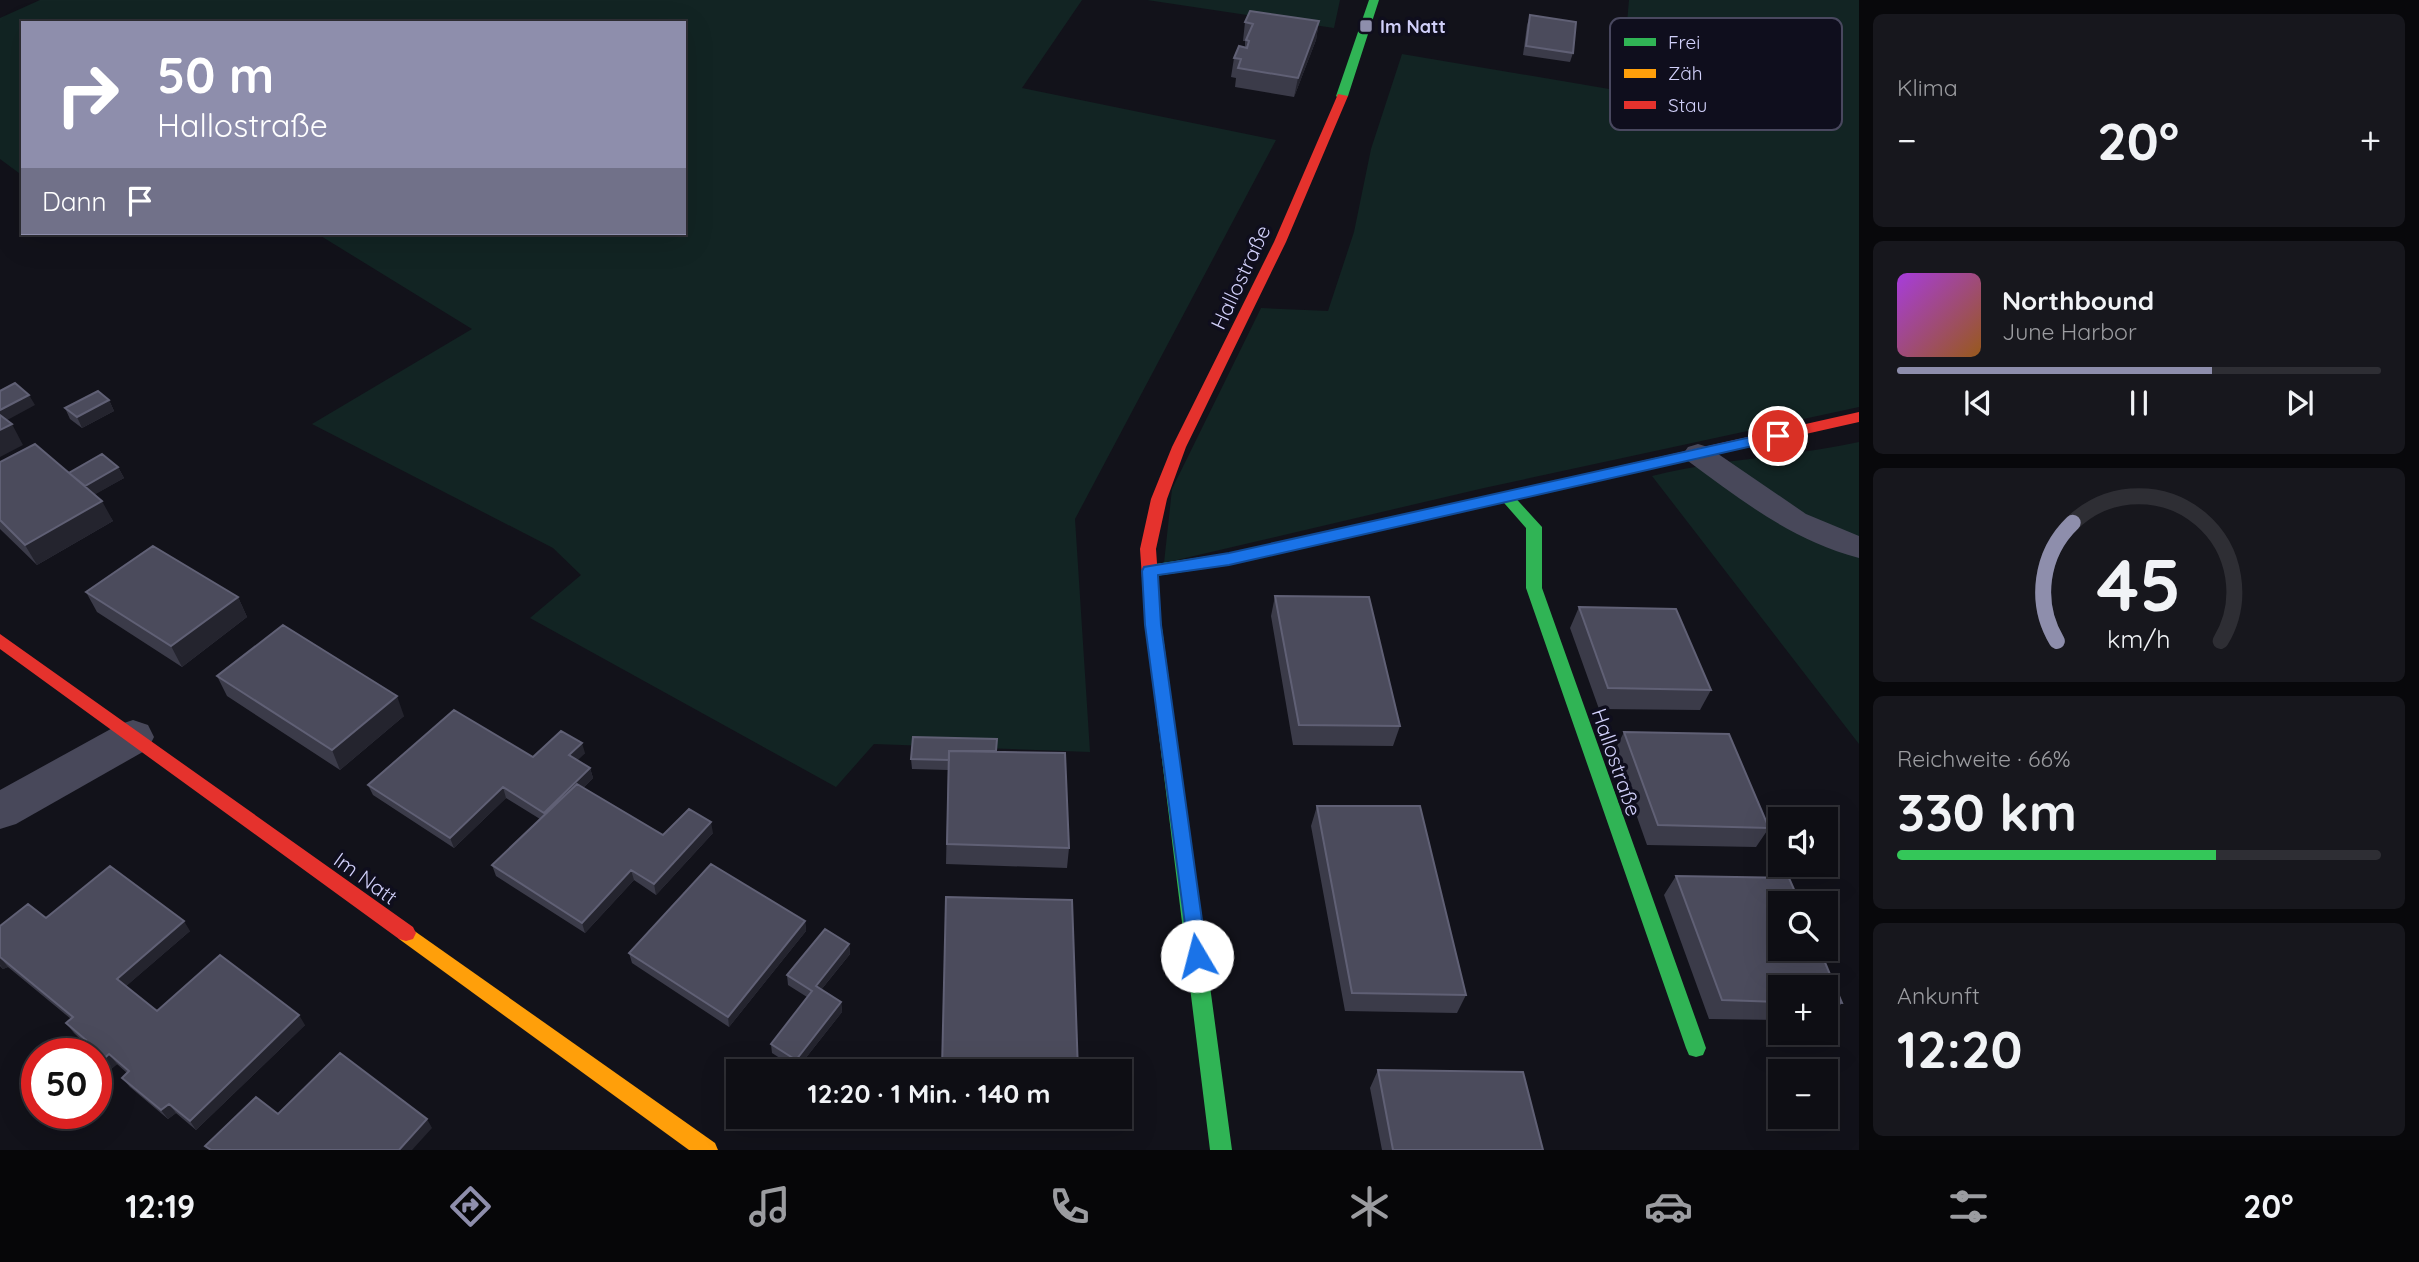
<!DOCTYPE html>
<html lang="de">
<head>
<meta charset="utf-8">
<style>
	:root { --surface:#0e0e14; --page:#17171d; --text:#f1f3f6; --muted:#9b9ca0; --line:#2e2e34; --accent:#8e8eac }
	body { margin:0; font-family:Quicksand,sans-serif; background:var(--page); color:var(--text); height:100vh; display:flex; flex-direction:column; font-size:26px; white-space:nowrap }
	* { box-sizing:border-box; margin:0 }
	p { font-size:23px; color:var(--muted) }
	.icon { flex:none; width:38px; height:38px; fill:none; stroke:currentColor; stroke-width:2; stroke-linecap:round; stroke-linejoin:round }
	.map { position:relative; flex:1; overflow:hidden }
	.drawer { display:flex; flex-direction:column; gap:14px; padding:14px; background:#08080b; width:560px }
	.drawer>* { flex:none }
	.hud { position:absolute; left:21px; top:21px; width:665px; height:214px; border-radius:0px; box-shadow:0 7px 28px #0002,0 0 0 2px var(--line); background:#8e8eac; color:#fff; overflow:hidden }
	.controls { position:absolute; left:1768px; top:807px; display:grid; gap:14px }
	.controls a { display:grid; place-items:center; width:70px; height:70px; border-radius:0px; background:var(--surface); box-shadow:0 7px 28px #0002,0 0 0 2px var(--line); font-size:35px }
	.speed { position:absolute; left:21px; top:1038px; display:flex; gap:14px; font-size:35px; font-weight:700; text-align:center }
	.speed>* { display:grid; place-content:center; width:91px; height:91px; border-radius:50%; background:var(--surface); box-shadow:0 7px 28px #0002,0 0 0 2px var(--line); line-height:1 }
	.speed .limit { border:10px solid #d22; background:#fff; color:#111 }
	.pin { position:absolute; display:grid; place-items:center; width:60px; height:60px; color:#fff; margin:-30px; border:4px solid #fff; border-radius:50%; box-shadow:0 2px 7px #0007 }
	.me { position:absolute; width:77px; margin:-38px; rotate:352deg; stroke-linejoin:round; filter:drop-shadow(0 0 5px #0008) }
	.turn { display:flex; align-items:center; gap:24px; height:147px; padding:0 21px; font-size:32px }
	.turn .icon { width:91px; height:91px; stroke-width:2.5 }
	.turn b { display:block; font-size:49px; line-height:60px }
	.then { display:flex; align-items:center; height:66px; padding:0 21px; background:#0003; gap:14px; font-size:26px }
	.big { font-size:52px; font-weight:800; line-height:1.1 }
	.drawer .card { flex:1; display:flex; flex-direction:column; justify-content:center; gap:10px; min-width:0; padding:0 24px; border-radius:10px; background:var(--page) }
	.drawer .dial { align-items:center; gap:0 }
	.dial svg { height:182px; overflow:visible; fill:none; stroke:var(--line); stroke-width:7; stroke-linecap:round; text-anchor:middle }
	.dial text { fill:var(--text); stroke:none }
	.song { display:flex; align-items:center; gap:21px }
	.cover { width:84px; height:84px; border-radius:10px; background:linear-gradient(135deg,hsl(280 70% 55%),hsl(30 70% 35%)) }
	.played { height:7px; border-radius:4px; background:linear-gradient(90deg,var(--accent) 65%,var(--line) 65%) }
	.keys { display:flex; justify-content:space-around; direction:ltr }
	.heat { display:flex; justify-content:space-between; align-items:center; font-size:38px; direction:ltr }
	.charge { height:10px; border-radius:5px; background:linear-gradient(90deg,#34c759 66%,var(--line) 0) }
	.trip { position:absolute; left:726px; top:1059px; width:406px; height:70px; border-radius:0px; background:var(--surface); box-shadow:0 7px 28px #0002,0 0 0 2px var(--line); font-weight:800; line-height:70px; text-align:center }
	.tab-bar { display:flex; height:112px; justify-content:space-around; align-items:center; background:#060608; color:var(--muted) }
	.tab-bar .icon { width:49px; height:49px }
	.tab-bar .active { color:var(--accent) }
	.tab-bar b { font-size:32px; color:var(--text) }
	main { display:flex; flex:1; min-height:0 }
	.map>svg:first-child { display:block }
	.green { fill:#122423 }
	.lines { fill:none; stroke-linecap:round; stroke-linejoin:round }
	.lane { fill:#48485a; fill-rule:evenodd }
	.street { fill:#48485a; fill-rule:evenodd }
	.fast { fill:#30b455; fill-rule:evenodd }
	.slow { fill:#ff9f0a; fill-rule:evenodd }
	.jam { fill:#e5322d; fill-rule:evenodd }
	.wall { fill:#3b3b49 }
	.shaded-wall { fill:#24242e }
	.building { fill:#4b4b5c; stroke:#606075; stroke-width:2 }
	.route { fill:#1a73e8; stroke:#114b97; stroke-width:2 }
	.poi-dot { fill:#8e8eac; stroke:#0f0e1d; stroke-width:2.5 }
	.labels { text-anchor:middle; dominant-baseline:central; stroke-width:7; stroke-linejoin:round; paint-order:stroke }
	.far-poi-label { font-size:18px; font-weight:bold; fill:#d1d0fa; stroke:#0f0e1d; text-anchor:start }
	.street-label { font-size:21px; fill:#d1d0fa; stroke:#0f0e1d }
	.key { fill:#0f0e1d; stroke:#49485f; stroke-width:2 }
	.key-label { font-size:19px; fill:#d1d0fa }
</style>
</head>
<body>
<main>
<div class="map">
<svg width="1859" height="1150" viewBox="0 0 1859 1150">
	<rect width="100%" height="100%" fill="#12121a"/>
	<path class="green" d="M40 0H1082L1022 88 1276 140 1075 519 1090 752 874 744 836 787 530 618 581 575 553 548 312 424 472 329 316 233H684V23H23V176L0 159V18Z
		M1147 0H1340L1334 28Z
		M1629 0H1859V407L1484 488 1164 563 1172 489 1261 308 1328 311 1354 232 1371 149 1402 54 1621 91Z
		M1859 442V744L1652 476C1720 459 1790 457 1859 442Z"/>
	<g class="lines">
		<path class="lane" d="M1698 444 1708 447 1806 514 1859 536V558C1790 539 1744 502 1688 461L1683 454 1688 447Z"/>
		<path class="street" d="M133 720 148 725 154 737 148 749 16 824 0 829V790L118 725Z"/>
		<path class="fast" d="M1369 0H1379L1348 96 1338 98 1336 96Z
			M1505 491 1510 492 1542 527V588L1706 1048 1703 1055 1696 1057 1689 1055 1686 1048 1526 588V528L1498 496Z
			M1477 498 1482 499 1485 503 1482 507 1229 565 1149 577 1141 571 1149 565 1229 553Z
			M1153 615 1159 617 1161 621 1232 1150H1210L1145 621 1147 617Z"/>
		<path class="slow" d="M406 925 715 1143 718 1150H689L399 939 396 933 399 927Z"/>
		<path class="jam" d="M1338 94 1348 96 1286 242 1186 447 1167 499 1156 549 1161 621 1159 625H1147L1145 621 1140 549 1151 499 1172 447 1274 242Z
			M1859 412V422L1477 508 1469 503 1477 498Z
			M0 634 413 927 416 933 413 939 406 941 399 939 0 649Z"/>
	</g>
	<path class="wall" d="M1530 15 1573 53 1570 62 1523 55 1527 25Z
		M1319 21 1316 40 1294 97 1235 87 1236 78 1231 77 1234 58 1245 47V41H1243L1245 22Z
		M109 400 114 411 82 428 70 419 65 408Z
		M0 462 69 473 118 467 124 478 95 494 113 521 37 565 0 529Z
		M86 592 238 597 247 617 182 667 97 612Z
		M1275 596 1400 726 1393 746 1293 745 1271 616Z
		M1579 607 1711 690 1700 710 1599 709 1570 628Z
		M217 676 404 716 340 770 227 696Z
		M1624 732 1769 828 1756 847 1647 845 1614 752Z
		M996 751 1069 848 1067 868 946 864 948 770 912 769 911 759Z
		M585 753 577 760 590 768 593 778 583 788 663 835 713 833 656 895 634 880 585 933 496 876 492 865 540 819 506 798 454 848 373 795 368 785 533 757Z
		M1317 806 1466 995 1457 1013 1345 1011 1311 826Z
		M1676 876 1789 878 1800 903H1780V948H1819L1842 1003 1827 1021H1825V987H1780V1020L1709 1019 1664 895Z
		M946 897 1078 1071H942Z
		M46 918 190 931 126 986 157 1011 305 1025 196 1130 176 1113 168 1119 130 1087 122 1078 127 1073 117 1064 96 1082V1054L74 1033 66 1023 71 1019 8 967 3 969 0 966V926Z
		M805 921 806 931 729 1027 632 963 629 953Z
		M849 944 850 954 821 990 841 1002 842 1012 797 1069 772 1053 771 1044 807 997 788 985 787 975Z
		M1378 1070 1543 1150H1382L1370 1088Z"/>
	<path class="shaded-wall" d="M1319 21 1316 40 1294 97 1298 78Z
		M29 395 35 405 0 424V410Z
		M109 400 114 411 82 428 77 417Z
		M12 424 23 445 0 457V430Z
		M118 467 124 478 87 499 82 488Z
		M102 501 113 521 37 565 25 545Z
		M238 597 247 617 182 667 171 646Z
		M397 696 404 716 340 770 332 750Z
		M582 743 585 753 572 766 569 755Z
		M590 768 593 778 547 824 544 813Z
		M503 787 506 798 454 848 450 838Z
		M711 822 713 833 656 895 654 884Z
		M631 870 634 880 585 933 582 923Z
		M184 921 190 931 124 988 117 979Z
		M805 921 806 931 729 1027 728 1017Z
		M849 944 850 954 816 996V986Z
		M0 957 8 967 3 969 0 965Z
		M841 1002 842 1012 797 1069 796 1060Z
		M299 1015 305 1025 196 1130 190 1121Z
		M109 1054 117 1064 96 1082V1066Z
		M169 1104 176 1113 168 1119 161 1110Z
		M427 1119 432 1128 412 1150H399Z"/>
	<path class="building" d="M1250 11 1319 21 1298 78 1238 68 1241 59 1234 58 1239 46 1247 48 1249 41 1246 40 1253 24 1245 22Z
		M1530 15 1576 22 1573 53 1526 46Z
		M15 383 29 395 0 410V391Z
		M98 391 109 400 77 417 65 408Z
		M0 415 12 424 0 430Z
		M35 444 102 501 25 545 0 520V462Z
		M102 454 118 467 85 486 69 473Z
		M153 546 238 597 171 646 86 592Z
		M1275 596 1369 597 1400 726 1299 725Z
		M1579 607 1676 609 1711 690 1608 688Z
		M283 625 397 696 332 750 217 676Z
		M454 710 533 757 561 731 582 743 569 755 590 768 544 813 503 787 450 838 368 785Z
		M1624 732 1729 734 1769 828 1658 825Z
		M913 737 997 739 996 751H949V760L911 759Z
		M949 751 1065 753 1069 848 947 844Z
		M577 784 663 835 689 809 711 822 654 884 631 870 582 923 492 865Z
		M1317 806H1420L1466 995 1352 993Z
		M711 864 805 921 728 1017 629 953Z
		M110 866 184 921 117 979 157 1011 220 955 299 1015 190 1121 169 1104 161 1110 122 1078 129 1071 109 1054 96 1066V1054H71L86 1040 66 1023 73 1017 0 957V926L28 904 46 918Z
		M1676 876 1789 878 1800 903H1780V948H1819L1842 1003 1825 1002V987H1780V1002L1722 1000Z
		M946 897 1072 900 1078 1071H1003L942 1069Z
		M825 929 849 944 816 986 841 1002 796 1060 771 1044 812 991 787 975Z
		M340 1053 427 1119 399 1150H211L205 1146 256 1097 278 1114Z
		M1378 1070 1523 1072 1543 1150H1393Z"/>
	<path class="route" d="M1778 431 1786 436 1783 439 1229 565 1158 575 1161 625 1207 956 1204 962 1197 965 1190 962 1145 625 1142 571 1144 567 1229 553Z"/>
	<rect class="poi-dot" x="1359" y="19" width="14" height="14" rx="3.5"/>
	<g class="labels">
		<g class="far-poi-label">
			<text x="1380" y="26">Im Natt</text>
		</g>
		<g class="street-label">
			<text transform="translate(1240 277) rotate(-65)">Hallostraße</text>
			<text transform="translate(1617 762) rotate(71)">Hallostraße</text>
			<text transform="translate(366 878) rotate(36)">Im Natt</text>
		</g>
	</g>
	<rect x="1610" y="18" width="232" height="112" rx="10" class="key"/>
	<rect x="1624" y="38" width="32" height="8" fill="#30b455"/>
	<rect x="1624" y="69" width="32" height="9" fill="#ff9f0a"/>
	<rect x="1624" y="101" width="32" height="8" fill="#e5322d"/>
	<g class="key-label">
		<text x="1668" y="49">Frei</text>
		<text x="1668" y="80">Zäh</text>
		<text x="1668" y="112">Stau</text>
	</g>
</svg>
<div class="controls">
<a><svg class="icon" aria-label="sound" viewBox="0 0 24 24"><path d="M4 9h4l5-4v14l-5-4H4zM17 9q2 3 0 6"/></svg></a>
<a><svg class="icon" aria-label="search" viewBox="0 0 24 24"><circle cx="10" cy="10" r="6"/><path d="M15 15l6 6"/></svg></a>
<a>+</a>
<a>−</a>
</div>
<div class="speed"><div class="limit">50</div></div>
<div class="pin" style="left:1778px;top:436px;background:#d93025"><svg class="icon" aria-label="arrive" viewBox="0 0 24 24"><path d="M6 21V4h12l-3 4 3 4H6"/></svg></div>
<svg class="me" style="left:1197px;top:956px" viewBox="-20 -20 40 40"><circle r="19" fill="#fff"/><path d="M0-13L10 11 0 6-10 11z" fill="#1a73e8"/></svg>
<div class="trip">12:20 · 1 Min. · 140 m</div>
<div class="hud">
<div class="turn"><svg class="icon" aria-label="right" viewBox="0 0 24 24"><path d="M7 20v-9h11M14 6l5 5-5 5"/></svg><div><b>50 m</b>Hallostraße</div></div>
<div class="then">Dann<svg class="icon" aria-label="arrive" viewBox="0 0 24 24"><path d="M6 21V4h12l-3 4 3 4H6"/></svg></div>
</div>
</div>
<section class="drawer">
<div class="card"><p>Klima</p>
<div class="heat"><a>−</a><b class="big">20°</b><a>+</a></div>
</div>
<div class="card">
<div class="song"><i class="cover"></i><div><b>Northbound</b><p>June Harbor</p></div></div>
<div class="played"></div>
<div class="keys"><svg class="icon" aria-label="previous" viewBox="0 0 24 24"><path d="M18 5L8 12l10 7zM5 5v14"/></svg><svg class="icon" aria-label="pause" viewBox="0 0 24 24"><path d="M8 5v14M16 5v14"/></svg><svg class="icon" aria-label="next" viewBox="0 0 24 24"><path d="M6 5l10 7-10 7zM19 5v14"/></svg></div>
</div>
<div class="card dial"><svg viewBox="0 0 100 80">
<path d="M14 69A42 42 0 1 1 86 69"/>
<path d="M14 69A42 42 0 0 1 21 17" stroke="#8e8eac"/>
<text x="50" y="56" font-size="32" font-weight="700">45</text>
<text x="50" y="72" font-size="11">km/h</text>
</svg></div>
<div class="card"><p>Reichweite · 66%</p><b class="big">330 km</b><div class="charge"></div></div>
<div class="card"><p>Ankunft</p><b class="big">12:20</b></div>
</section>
</main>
<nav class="tab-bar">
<b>12:19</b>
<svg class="icon active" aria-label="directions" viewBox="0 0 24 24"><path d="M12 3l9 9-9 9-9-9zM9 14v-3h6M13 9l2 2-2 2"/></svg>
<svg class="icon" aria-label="music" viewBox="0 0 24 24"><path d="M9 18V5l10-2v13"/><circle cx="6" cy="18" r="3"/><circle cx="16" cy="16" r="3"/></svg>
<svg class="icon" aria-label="phone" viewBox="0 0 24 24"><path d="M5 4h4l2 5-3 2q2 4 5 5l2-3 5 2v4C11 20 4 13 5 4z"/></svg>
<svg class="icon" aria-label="climate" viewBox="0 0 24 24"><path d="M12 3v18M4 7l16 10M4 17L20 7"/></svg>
<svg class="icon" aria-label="car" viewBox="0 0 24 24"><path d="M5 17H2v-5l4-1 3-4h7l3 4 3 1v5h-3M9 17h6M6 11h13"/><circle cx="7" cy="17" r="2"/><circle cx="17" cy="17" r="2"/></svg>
<svg class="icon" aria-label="filters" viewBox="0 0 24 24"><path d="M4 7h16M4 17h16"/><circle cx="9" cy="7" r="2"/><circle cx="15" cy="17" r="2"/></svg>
<b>20°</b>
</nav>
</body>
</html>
